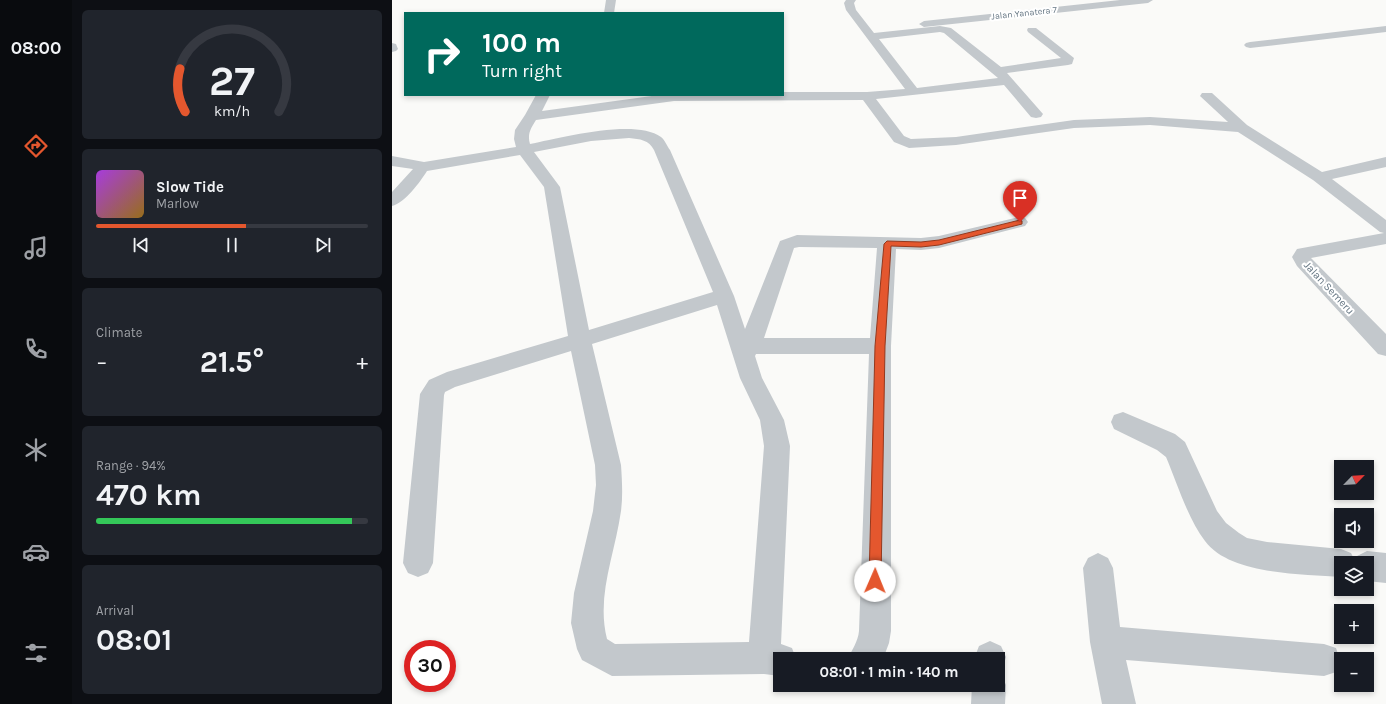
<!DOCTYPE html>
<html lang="en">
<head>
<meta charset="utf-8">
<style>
	:root { --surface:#171b24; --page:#20242c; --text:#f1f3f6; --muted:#9ea1a6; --line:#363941; --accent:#e4572e }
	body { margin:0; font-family:Karla,sans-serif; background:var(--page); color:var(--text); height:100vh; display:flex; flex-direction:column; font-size:15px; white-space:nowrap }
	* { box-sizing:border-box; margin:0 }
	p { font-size:13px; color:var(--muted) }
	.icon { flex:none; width:22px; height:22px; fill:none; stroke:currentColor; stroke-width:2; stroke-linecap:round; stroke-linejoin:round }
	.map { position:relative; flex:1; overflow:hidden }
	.panel { display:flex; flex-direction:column; gap:10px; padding:10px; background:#0d0f14; width:320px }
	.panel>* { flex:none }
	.top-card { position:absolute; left:12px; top:12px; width:380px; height:84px; border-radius:0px; box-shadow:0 2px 6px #0003; background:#00695c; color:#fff; overflow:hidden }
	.needle { width:26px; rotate:65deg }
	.buttons { position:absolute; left:942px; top:460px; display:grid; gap:8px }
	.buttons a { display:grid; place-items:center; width:40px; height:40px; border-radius:0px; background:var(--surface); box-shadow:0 2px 6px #0003; font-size:20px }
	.speed { position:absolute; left:12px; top:640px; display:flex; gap:8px; font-size:20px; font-weight:700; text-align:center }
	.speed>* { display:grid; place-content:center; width:52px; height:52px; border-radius:50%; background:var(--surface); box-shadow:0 2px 6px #0003; line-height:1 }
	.speed .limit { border:6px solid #d22; background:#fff; color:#111 }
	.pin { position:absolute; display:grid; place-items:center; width:34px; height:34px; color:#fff; margin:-41px -17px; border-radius:50% 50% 50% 0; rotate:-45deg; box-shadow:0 0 4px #0007 }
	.pin .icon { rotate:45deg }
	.me { position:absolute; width:44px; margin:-22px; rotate:1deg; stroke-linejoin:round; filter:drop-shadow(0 0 3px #0008) }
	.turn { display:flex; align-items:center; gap:14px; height:84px; padding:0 12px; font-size:18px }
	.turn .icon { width:52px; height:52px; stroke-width:2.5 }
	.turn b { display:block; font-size:28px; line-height:34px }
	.big { font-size:30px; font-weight:700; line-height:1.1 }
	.panel .tile { flex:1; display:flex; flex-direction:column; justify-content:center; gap:6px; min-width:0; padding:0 14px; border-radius:6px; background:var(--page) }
	.panel .dial { align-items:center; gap:0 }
	.dial svg { height:104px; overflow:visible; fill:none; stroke:var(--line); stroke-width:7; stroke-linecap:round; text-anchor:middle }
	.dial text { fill:var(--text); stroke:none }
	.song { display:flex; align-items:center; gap:12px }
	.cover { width:48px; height:48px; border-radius:6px; background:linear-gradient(135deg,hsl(280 70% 55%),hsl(40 70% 35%)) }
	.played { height:4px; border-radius:2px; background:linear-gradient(90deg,var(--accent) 55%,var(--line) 55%) }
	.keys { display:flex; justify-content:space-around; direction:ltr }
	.heat { display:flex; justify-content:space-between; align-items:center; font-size:22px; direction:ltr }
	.charge { height:6px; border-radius:3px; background:linear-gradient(90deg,#34c759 94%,var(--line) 0) }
	.trip { position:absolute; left:381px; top:652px; width:232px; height:40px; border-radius:0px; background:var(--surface); box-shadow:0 2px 6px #0003; font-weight:700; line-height:40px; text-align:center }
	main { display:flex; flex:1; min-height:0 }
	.tab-bar { display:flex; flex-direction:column; width:72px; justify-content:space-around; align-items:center; background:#090b0e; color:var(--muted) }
	.tab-bar .icon { width:28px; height:28px }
	.tab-bar .current { color:var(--accent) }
	.tab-bar b { font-size:18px; color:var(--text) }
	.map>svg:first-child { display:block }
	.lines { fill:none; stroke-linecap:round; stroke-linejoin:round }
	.street { fill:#c3c8cc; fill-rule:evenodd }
	.route { fill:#e4572e; stroke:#94391e }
	.labels { text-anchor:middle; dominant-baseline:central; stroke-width:4; stroke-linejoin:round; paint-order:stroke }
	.far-street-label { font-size:9px; fill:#657683; stroke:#fff }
	.street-label { font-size:11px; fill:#657683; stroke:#fff }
</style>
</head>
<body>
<main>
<nav class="tab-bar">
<b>08:00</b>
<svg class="icon current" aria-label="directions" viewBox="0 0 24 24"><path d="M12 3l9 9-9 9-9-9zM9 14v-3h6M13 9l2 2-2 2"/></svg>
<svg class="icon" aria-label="music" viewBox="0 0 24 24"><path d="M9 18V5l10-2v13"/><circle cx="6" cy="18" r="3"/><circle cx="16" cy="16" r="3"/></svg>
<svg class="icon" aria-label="phone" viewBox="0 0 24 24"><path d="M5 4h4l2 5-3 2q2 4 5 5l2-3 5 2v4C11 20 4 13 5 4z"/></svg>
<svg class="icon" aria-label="climate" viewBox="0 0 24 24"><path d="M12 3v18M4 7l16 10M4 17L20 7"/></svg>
<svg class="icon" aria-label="car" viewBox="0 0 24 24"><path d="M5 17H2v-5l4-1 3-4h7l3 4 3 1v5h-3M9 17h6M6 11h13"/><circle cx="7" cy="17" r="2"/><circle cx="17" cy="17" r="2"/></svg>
<svg class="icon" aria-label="filters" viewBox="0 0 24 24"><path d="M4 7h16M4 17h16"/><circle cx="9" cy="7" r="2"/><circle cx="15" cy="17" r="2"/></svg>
</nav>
<section class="panel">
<div class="tile dial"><svg viewBox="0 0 100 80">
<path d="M14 69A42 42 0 1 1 86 69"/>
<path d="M14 69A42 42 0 0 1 10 36" stroke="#e4572e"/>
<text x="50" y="56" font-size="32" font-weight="700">27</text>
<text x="50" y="72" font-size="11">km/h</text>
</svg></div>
<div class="tile">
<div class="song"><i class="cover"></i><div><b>Slow Tide</b><p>Marlow</p></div></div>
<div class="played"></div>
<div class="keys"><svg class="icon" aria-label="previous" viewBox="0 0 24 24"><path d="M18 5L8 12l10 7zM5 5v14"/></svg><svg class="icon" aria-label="pause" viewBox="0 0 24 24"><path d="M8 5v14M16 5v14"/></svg><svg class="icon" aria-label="next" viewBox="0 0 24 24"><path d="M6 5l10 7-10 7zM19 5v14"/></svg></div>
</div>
<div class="tile"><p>Climate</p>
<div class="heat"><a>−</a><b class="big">21.5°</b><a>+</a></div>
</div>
<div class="tile"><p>Range · 94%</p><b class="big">470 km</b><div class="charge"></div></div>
<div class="tile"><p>Arrival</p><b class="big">08:01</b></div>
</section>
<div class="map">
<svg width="994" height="704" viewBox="0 0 994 704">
	<rect width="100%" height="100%" fill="#fafaf8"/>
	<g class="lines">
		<path class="street" d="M214 0H224L222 13H212Z
			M454 0H464L462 3 464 10 482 33 548 26 559 28 609 67 669 58 636 32 635 30 636 28H644L682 58 680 64 676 65 615 73 651 114 649 117 644 118 639 117 612 85 484 99 512 136 519 139 564 137 682 120 758 117 836 122 808 96 810 93H820L855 125 930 172 994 157V167L940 179 994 220V244L919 258 994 334V356L986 354 905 266 900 257 905 249 992 233 988 232 921 180 846 132 758 125 682 128 564 145 517 148 502 142 471 100 282 101 144 120C139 128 135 134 138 144 168 138 243 118 269 137 273 140 275 146 278 150L342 296 353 329 388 241 405 235 529 238 547 236 627 217 633 218 636 222 633 226 547 248 529 250 504 249 499 346V631L497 643 491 659H456C460 649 466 642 467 631L477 354H364L363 356 370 378 392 420 398 446 389 644 400 648 404 659H388V676L372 674 220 676 190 660 185 649 179 623 182 593 201 511 204 485 203 465 179 351 63 387 53 392 52 395 41 563 36 573 26 577 16 573 11 563 28 394 37 380 55 372 176 336 152 187 128 155 35 171C28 182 13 203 0 206V192L21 169 0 166V156L32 162 124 147 122 139 123 130 133 115 144 95H158L150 111 267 95H391V92H475L513 89 454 10 452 3ZM548 32 552 33 606 78 525 88 487 39ZM237 138C248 139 257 140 262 150L321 292 197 330 168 187 142 152 199 141ZM407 247 485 248 478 338H372L402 248ZM325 305 348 378 368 420 372 446 357 642 223 644 215 639C204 596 223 554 229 511 231 496 230 480 229 465L200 344Z
			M728 0H761L756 3 532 27 527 24 532 21Z
			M994 26V32L858 48 854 47 852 45 854 43 858 42Z
			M0 43 4 44 6 49 4 51 0 52Z
			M731 412 783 434 793 442 825 511 834 523 847 533 855 538 875 542 949 549 959 553 963 561 965 556 975 551 994 553V583L975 581V563H949V577C910 574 838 575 813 541 796 519 785 483 774 457L765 450 722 429 719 422 722 415Z
			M706 553 716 558 721 568 728 627 932 644 944 648 948 660 944 672 932 676 734 660 744 704H710L698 642 691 568 696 558Z
			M598 641 609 646 614 657 610 671 606 672V659H582L587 646Z
			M606 672 609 673 614 685 613 704H579L580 685H606Z"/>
	</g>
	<path class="route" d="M628 220 630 221V224L547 245 529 247 499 246 493 346 489 581 487 585 483 587 479 585 477 581 483 346 492 244 495 241 529 242 547 240Z"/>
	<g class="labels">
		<g class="far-street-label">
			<text transform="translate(632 13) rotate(-6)">Jalan Yanatera 7</text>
		</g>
		<g class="street-label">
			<text transform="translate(937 288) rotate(47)">Jalan Semeru</text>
		</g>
	</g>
</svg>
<div class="buttons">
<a><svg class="needle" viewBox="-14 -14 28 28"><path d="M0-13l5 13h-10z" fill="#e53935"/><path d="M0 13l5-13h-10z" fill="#9ea1a6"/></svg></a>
<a><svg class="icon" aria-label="sound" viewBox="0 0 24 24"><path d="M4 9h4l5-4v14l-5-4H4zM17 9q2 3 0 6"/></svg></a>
<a><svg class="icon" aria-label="layers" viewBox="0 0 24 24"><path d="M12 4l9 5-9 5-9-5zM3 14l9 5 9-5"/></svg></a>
<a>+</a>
<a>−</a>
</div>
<div class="speed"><div class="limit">30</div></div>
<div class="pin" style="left:628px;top:222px;background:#d93025"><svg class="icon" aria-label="arrive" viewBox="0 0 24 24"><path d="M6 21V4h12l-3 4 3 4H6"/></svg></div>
<svg class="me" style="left:483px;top:581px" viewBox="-20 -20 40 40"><circle r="19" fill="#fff"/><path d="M0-13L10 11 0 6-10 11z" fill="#e4572e"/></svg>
<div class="trip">08:01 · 1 min · 140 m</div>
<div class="top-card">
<div class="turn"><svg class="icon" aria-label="right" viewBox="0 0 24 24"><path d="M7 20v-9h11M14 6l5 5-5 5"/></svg><div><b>100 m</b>Turn right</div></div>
</div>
</div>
</main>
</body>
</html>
